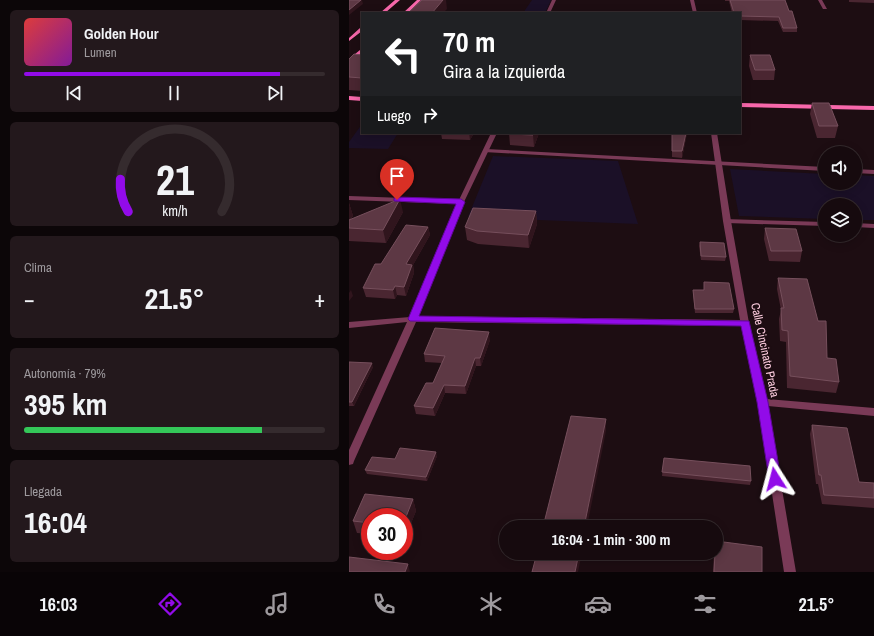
<!DOCTYPE html>
<html lang="es">
<head>
<meta charset="utf-8">
<style>
	:root { --surface:#160a0e; --page:#23181c; --text:#f1f3f6; --muted:#9e9a9e; --line:#352b2e; --accent:#920be9 }
	body { margin:0; font-family:"Archivo Narrow",sans-serif; background:var(--page); color:var(--text); height:100vh; display:flex; flex-direction:column; font-size:15px; white-space:nowrap }
	* { box-sizing:border-box; margin:0 }
	p { font-size:13px; color:var(--muted) }
	.icon { flex:none; width:22px; height:22px; fill:none; stroke:currentColor; stroke-width:2; stroke-linecap:round; stroke-linejoin:round }
	.map { position:relative; flex:1; overflow:hidden }
	.details { display:flex; flex-direction:column; gap:10px; padding:10px; background:#0c0608; width:349px }
	.details>* { flex:none }
	.top-card { position:absolute; left:12px; top:12px; width:380px; height:122px; border-radius:0px; box-shadow:0 2px 10px #0003,0 0 0 1px var(--line); background:#202124; color:#fff; overflow:hidden }
	.controls { position:absolute; left:469px; top:146px; display:grid; gap:8px }
	.controls a { display:grid; place-items:center; width:44px; height:44px; border-radius:50%; background:var(--surface); box-shadow:0 2px 10px #0003,0 0 0 1px var(--line); font-size:20px }
	.speed { position:absolute; left:12px; top:508px; display:flex; gap:8px; font-size:20px; font-weight:700; text-align:center }
	.speed>* { display:grid; place-content:center; width:52px; height:52px; border-radius:50%; background:var(--surface); box-shadow:0 2px 10px #0003,0 0 0 1px var(--line); line-height:1 }
	.speed .limit { border:6px solid #d22; background:#fff; color:#111 }
	.pin { position:absolute; display:grid; place-items:center; width:34px; height:34px; color:#fff; margin:-41px -17px; border-radius:50% 50% 50% 0; rotate:-45deg; box-shadow:0 0 4px #0007 }
	.pin .icon { rotate:45deg }
	.me { position:absolute; width:44px; margin:-22px; rotate:351deg; stroke-linejoin:round; filter:drop-shadow(0 0 3px #0008) }
	.turn { display:flex; align-items:center; gap:14px; height:84px; padding:0 16px; font-size:18px }
	.turn .icon { width:52px; height:52px; stroke-width:2.5 }
	.turn b { display:block; font-size:28px; line-height:34px }
	.then { display:flex; align-items:center; height:38px; padding:0 16px; background:#0003; gap:8px; font-size:15px }
	.big { font-size:30px; font-weight:700; line-height:1.1 }
	.details .tile { flex:1; display:flex; flex-direction:column; justify-content:center; gap:6px; min-width:0; padding:0 14px; border-radius:6px; background:var(--page) }
	.details .dial { align-items:center; gap:0 }
	.dial svg { height:104px; overflow:visible; fill:none; stroke:var(--line); stroke-width:7; stroke-linecap:round; text-anchor:middle }
	.dial text { fill:var(--text); stroke:none }
	.song { display:flex; align-items:center; gap:12px }
	.cover { width:48px; height:48px; border-radius:6px; background:linear-gradient(135deg,hsl(0 70% 55%),hsl(290 70% 35%)) }
	.played { height:4px; border-radius:2px; background:linear-gradient(90deg,var(--accent) 85%,var(--line) 85%) }
	.keys { display:flex; justify-content:space-around; direction:ltr }
	.heat { display:flex; justify-content:space-between; align-items:center; font-size:22px; direction:ltr }
	.charge { height:6px; border-radius:3px; background:linear-gradient(90deg,#34c759 79%,var(--line) 0) }
	.trip { position:absolute; left:150px; top:520px; width:224px; height:40px; border-radius:20px; background:var(--surface); box-shadow:0 2px 10px #0003,0 0 0 1px var(--line); font-weight:700; line-height:40px; text-align:center }
	.tab-bar { display:flex; height:64px; justify-content:space-around; align-items:center; background:#090406; color:var(--muted) }
	.tab-bar .icon { width:28px; height:28px }
	.tab-bar .on { color:var(--accent) }
	.tab-bar b { font-size:18px; color:var(--text) }
	main { display:flex; flex:1; min-height:0 }
	.map>svg:first-child { display:block }
	.green { fill:#1b1027 }
	.lines { fill:none; stroke-linecap:round; stroke-linejoin:round }
	.lane { fill:#7a3a57; fill-rule:evenodd }
	.street { fill:#7a3a57; fill-rule:evenodd }
	.secondary { fill:#f868ab; fill-rule:evenodd }
	.wall { fill:#4a2631 }
	.shaded-wall { fill:#30151d }
	.building { fill:#5d3844; stroke:#764f5c }
	.route { fill:#920be9; stroke:#5f0797 }
	.labels { text-anchor:middle; dominant-baseline:central; stroke-width:4; stroke-linejoin:round; paint-order:stroke }
	.street-label { font-size:12px; fill:#fcccde; stroke:#1d0d12 }
</style>
</head>
<body>
<main>
<section class="details">
<div class="tile">
<div class="song"><i class="cover"></i><div><b>Golden Hour</b><p>Lumen</p></div></div>
<div class="played"></div>
<div class="keys"><svg class="icon" aria-label="previous" viewBox="0 0 24 24"><path d="M18 5L8 12l10 7zM5 5v14"/></svg><svg class="icon" aria-label="pause" viewBox="0 0 24 24"><path d="M8 5v14M16 5v14"/></svg><svg class="icon" aria-label="next" viewBox="0 0 24 24"><path d="M6 5l10 7-10 7zM19 5v14"/></svg></div>
</div>
<div class="tile dial"><svg viewBox="0 0 100 80">
<path d="M14 69A42 42 0 1 1 86 69"/>
<path d="M14 69A42 42 0 0 1 8 44" stroke="#920be9"/>
<text x="50" y="56" font-size="32" font-weight="700">21</text>
<text x="50" y="72" font-size="11">km/h</text>
</svg></div>
<div class="tile"><p>Clima</p>
<div class="heat"><a>−</a><b class="big">21.5°</b><a>+</a></div>
</div>
<div class="tile"><p>Autonomía · 79%</p><b class="big">395 km</b><div class="charge"></div></div>
<div class="tile"><p>Llegada</p><b class="big">16:04</b></div>
</section>
<div class="map">
<svg width="525" height="572" viewBox="0 0 525 572">
	<rect width="100%" height="100%" fill="#1d0d12"/>
	<path class="green" d="M183 0H202L196 13H174Z
		M13 124V133H49L39 149 0 148V142Z
		M144 156 269 161 289 224 119 217Z
		M381 169 476 174V183H506V175L525 176V220H506V205H476V219L390 216Z"/>
	<g class="lines">
		<path class="lane" d="M137 149 476 167V171L135 152 134 151Z
			M506 169 525 170V174L506 173Z
			M375 219 476 222V226L378 223 374 221Z
			M506 223 525 224V228L506 227Z"/>
		<path class="street" d="M203 0H207L201 13H197Z
			M341 0H345L348 13H344Z
			M469 0H473L478 9H474Z
			M142 133H148L115 202 69 316 391 320 374 221 362 133H368L382 221 400 323 418 399 525 408V416L419 406 447 572H435L409 402 392 326 67 322 5 461 4 464 0 465V450L58 322 0 328V322L61 317 108 204 0 200V196L110 200Z"/>
		<path class="secondary" d="M46 0H51L36 13H31Z
			M68 0H72L59 13H54Z
			M11 28H13V31L0 41V38Z
			M11 50H13V53L0 63V59Z
			M0 96 13 97V101L0 100Z
			M391 103 525 106V110L391 107Z"/>
	</g>
	<path class="wall" d="M376 0H436L440 11 448 28V32H434L429 21 391 20V13H383L380 1H376Z
		M500 0H525V3L500 2Z
		M13 55V91L0 90V59Z
		M401 55 426 70 425 80H404L400 66Z
		M463 103 489 126 486 138H468L461 114Z
		M92 133H125L121 140 93 139Z
		M160 133H190L185 147 161 145Z
		M323 133H338L333 158 323 157Z
		M0 203 4 216 1 220 54 212 37 243 0 241Z
		M187 211 188 224 180 248 129 244 118 240 116 227Z
		M79 227 81 235 64 265 65 273 57 296 48 295 46 299 17 297 14 288 32 264Z
		M416 228 453 251 451 262 420 261 415 239Z
		M351 242 377 257 376 261 352 260 350 246Z
		M429 278 478 358 490 382 487 393 438 388 437 342 431 341 430 319 432 310 428 289Z
		M355 282 385 309 384 313H346L344 294V290H355Z
		M141 340 132 366H127L117 394 96 393 86 416 67 414 65 406 84 383 93 363 76 362 75 354Z
		M0 362 24 367 5 406H0Z
		M463 425 510 482 525 483V508L473 504 469 484H467L461 434Z
		M88 456 78 481 18 474 16 470 46 459Z
		M315 458 402 481 401 485 313 476Z
		M64 499 67 511 56 538H55V517H21V534L8 533 4 521Z
		M365 553H367L413 572H364Z"/>
	<path class="shaded-wall" d="M12 0H13L14 4 0 15V10Z
		M94 0H97L98 9 94 13H83Z
		M120 133H125L121 140Z
		M184 133H190L185 147 184 135Z
		M337 133H338L333 158V151Z
		M51 199 54 212 37 243 34 230Z
		M0 203 4 216 0 220Z
		M187 211 188 224 180 248 179 235Z
		M79 227 81 235 64 265 65 273 57 296 55 287 57 264Z
		M46 286 48 295 46 299 44 290Z
		M2 290 4 296 0 301V293Z
		M140 332 141 340 132 366 131 358Z
		M126 358 127 366 117 394 116 386Z
		M23 363 24 367 5 406 3 402Z
		M95 385 96 393 86 416 84 408Z
		M257 419V431L238 527H235Z
		M87 452 88 456 78 481 77 477Z
		M64 499 67 511 56 538 55 533V522Z
		M230 553H233L229 572H226Z
		M59 564 61 572H56Z"/>
	<path class="building" d="M0 0H12L0 10Z
		M73 0H94L83 13H59Z
		M381 0H436L440 11H443L448 28H434L430 17 391 16V13H385Z
		M5 54 13 55V78L0 77V59Z
		M401 55H421L426 70H406Z
		M463 103H480L489 126H470Z
		M160 133H184V135L160 134Z
		M323 133H337L333 151H323Z
		M51 199 34 230 0 228V220Z
		M124 208 187 211 179 235 128 231 116 227Z
		M57 225 79 227 57 264 63 265 55 287 46 286 44 290 14 288 26 264H32Z
		M416 228 447 229 453 251H422Z
		M351 242 375 243 377 257 352 256Z
		M429 278 458 279 469 321H477L478 358 487 359 490 382 441 376 439 331 433 330 432 308H435Z
		M355 282 380 283 385 309H346L344 290H355Z
		M86 328 140 332 131 358H126L116 386 95 385 84 408 65 406 77 383H84L96 356 75 354Z
		M0 362 23 363 3 402H0Z
		M222 416 257 419 235 527H194Z
		M463 425 498 428 510 482 525 483V498L475 495 472 475H470Z
		M51 448 87 452 77 477 16 470 23 457 46 459Z
		M315 458 401 466 402 481 313 472Z
		M16 494 64 499 55 522V517H21V523L4 521Z
		M367 541 413 547V572H365L366 553H367Z
		M188 553H230L226 572H183Z
		M0 557 59 564 56 572H0Z"/>
	<path class="route" d="M48 197 112 199 116 202 70 316 400 321 419 402 432 479 430 483 426 484 422 483 420 479 408 402 392 326 61 321 59 319 107 204 45 201V198Z"/>
	<g class="labels">
		<g class="street-label">
			<text transform="translate(416 350) rotate(78)">Calle Cincinato Prada</text>
		</g>
	</g>
</svg>
<div class="controls">
<a><svg class="icon" aria-label="sound" viewBox="0 0 24 24"><path d="M4 9h4l5-4v14l-5-4H4zM17 9q2 3 0 6"/></svg></a>
<a><svg class="icon" aria-label="layers" viewBox="0 0 24 24"><path d="M12 4l9 5-9 5-9-5zM3 14l9 5 9-5"/></svg></a>
</div>
<div class="speed"><div class="limit">30</div></div>
<div class="pin" style="left:48px;top:200px;background:#d93025"><svg class="icon" aria-label="arrive" viewBox="0 0 24 24"><path d="M6 21V4h12l-3 4 3 4H6"/></svg></div>
<svg class="me" style="left:426px;top:479px" viewBox="-20 -20 40 40"><path d="M0-17L14 15 0 8-14 15z" fill="#920be9" stroke="#fff" stroke-width="4"/></svg>
<div class="trip">16:04 · 1 min · 300 m</div>
<div class="top-card">
<div class="turn"><svg class="icon" aria-label="left" viewBox="0 0 24 24"><path d="M17 20v-9H6M10 6l-5 5 5 5"/></svg><div><b>70 m</b>Gira a la izquierda</div></div>
<div class="then">Luego<svg class="icon" aria-label="right" viewBox="0 0 24 24"><path d="M7 20v-9h11M14 6l5 5-5 5"/></svg></div>
</div>
</div>
</main>
<nav class="tab-bar">
<b>16:03</b>
<svg class="icon on" aria-label="directions" viewBox="0 0 24 24"><path d="M12 3l9 9-9 9-9-9zM9 14v-3h6M13 9l2 2-2 2"/></svg>
<svg class="icon" aria-label="music" viewBox="0 0 24 24"><path d="M9 18V5l10-2v13"/><circle cx="6" cy="18" r="3"/><circle cx="16" cy="16" r="3"/></svg>
<svg class="icon" aria-label="phone" viewBox="0 0 24 24"><path d="M5 4h4l2 5-3 2q2 4 5 5l2-3 5 2v4C11 20 4 13 5 4z"/></svg>
<svg class="icon" aria-label="climate" viewBox="0 0 24 24"><path d="M12 3v18M4 7l16 10M4 17L20 7"/></svg>
<svg class="icon" aria-label="car" viewBox="0 0 24 24"><path d="M5 17H2v-5l4-1 3-4h7l3 4 3 1v5h-3M9 17h6M6 11h13"/><circle cx="7" cy="17" r="2"/><circle cx="17" cy="17" r="2"/></svg>
<svg class="icon" aria-label="filters" viewBox="0 0 24 24"><path d="M4 7h16M4 17h16"/><circle cx="9" cy="7" r="2"/><circle cx="15" cy="17" r="2"/></svg>
<b>21.5°</b>
</nav>
</body>
</html>
